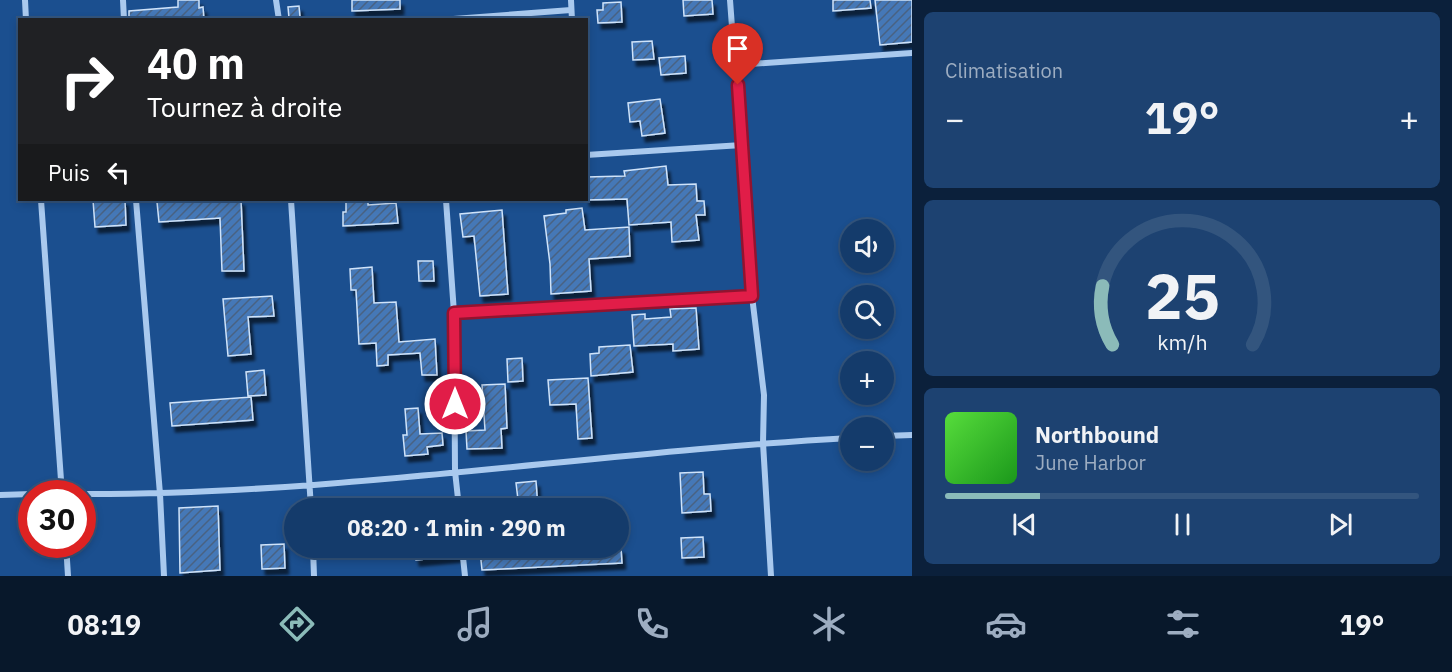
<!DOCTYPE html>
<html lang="fr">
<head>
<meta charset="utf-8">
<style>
	:root { --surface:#143b6b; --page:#1d4271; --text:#f1f3f6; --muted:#9dadc1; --line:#33557e; --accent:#8bbbb9 }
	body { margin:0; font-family:"IBM Plex Sans",sans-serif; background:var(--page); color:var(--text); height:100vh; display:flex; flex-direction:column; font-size:22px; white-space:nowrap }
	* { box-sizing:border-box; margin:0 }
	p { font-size:20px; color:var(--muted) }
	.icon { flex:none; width:33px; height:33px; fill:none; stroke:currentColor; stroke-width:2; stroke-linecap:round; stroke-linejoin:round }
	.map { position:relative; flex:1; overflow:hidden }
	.side { display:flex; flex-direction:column; gap:12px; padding:12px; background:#0b203b; width:540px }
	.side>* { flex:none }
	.guide { position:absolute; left:18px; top:18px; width:570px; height:183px; border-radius:0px; box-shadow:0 3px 9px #0003,0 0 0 2px var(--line); background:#202124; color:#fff; overflow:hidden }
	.controls { position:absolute; left:840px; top:219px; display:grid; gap:12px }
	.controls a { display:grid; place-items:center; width:54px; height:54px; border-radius:50%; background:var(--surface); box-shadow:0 3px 9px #0003,0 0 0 2px var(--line); font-size:30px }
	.speed { position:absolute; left:18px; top:480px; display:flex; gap:12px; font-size:30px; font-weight:700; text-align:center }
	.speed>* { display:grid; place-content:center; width:78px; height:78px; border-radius:50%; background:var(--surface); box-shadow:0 3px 9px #0003,0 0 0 2px var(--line); line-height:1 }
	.speed .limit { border:9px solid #d22; background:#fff; color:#111 }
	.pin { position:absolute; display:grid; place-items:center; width:51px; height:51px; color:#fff; margin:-62px -26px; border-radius:50% 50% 50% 0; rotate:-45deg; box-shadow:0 0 6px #0007 }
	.pin .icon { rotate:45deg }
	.me { position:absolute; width:66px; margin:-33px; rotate:0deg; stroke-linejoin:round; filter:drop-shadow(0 0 4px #0008) }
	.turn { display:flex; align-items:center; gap:21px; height:126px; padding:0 30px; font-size:27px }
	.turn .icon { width:78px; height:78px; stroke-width:2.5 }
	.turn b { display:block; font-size:42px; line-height:51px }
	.then { display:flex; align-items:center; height:57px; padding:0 30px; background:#0003; gap:12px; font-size:22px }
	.big { font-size:45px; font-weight:800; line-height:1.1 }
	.side .tile { flex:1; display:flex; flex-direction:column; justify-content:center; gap:9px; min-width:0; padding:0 21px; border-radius:9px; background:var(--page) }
	.side .dial { align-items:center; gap:0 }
	.dial svg { height:156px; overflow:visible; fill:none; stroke:var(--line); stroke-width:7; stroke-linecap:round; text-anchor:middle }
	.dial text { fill:var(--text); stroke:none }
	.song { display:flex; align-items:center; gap:18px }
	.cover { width:72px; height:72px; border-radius:9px; background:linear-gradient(135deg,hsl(110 70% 55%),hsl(120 70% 35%)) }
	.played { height:6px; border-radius:3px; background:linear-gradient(90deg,var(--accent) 20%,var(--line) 20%) }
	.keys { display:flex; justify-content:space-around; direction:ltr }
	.heat { display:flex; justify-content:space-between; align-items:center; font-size:33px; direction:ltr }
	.trip { position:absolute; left:284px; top:498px; width:345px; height:60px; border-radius:30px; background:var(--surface); box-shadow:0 3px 9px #0003,0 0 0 2px var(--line); font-weight:800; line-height:60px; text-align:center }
	.tab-bar { display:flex; height:96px; justify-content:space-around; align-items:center; background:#08182b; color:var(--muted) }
	.tab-bar .icon { width:42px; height:42px }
	.tab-bar .current { color:var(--accent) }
	.tab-bar b { font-size:27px; color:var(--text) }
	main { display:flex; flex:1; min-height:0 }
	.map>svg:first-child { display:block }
	.building { fill:url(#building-hatch); stroke:#cfe3fa; stroke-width:1.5; filter:url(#shadow) }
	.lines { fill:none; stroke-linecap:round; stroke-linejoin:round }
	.minor { stroke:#a9c9ee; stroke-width:6 }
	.route-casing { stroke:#92132f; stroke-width:15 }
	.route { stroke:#e11d48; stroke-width:10 }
</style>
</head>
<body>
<main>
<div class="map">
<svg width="912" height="576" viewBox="0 0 912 576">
	<defs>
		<pattern id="building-hatch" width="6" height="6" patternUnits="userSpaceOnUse" patternTransform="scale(1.5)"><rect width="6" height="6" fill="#4478b7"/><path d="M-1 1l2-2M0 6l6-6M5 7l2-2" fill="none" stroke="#486282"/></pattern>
		<filter id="shadow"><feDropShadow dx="3.5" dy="6" stdDeviation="1.5" flood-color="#0009"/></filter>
	</defs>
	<rect width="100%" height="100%" fill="#1b4f8f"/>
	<path class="building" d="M178 0H199V8L203 7 204 20H129V11L178 7Z
		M352 0H400V9L352 11Z
		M683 0H712L713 14 684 16Z
		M833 0H870L871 8 833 11Z
		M875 0H912V42L880 45Z
		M621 2 622 22 598 23 597 10H603V3Z
		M299 6 300 17 289 18 288 7Z
		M652 41 654 59 633 60 632 42Z
		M685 56 686 73 661 75 659 58Z
		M660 99 665 133 642 136 640 121 630 122 628 103Z
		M666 166 668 185 696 184 697 201H704L705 215H696L699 240 672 242 671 222 629 225 627 199 586 200V177L625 176 624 171Z
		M93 200H125L126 225 95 227Z
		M163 200H241L244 271H222L220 218 159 222 157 202 163 201Z
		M346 200H368V205L396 203 398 223 343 226V212H346Z
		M582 208 585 230 629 227 630 256 589 259 591 291 551 294 550 264 544 216 566 213V210Z
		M502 210 508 294 480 296 474 236 463 237 460 214Z
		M418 261H433L434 281H419Z
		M372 267 374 303 396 302 399 342 435 339 437 375H422L420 353 388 355V365L377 366 376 343 359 344 356 290H351L350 269Z
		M272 296 274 316 248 317 251 354 228 356 223 299Z
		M696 308 699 349 673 351V344L634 346 632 315 645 314V319L671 317 670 309Z
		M630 345 633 372 591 376 590 354 599 353V347Z
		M522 358 523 381 508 382 507 359Z
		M264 370 266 395 248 396 246 372Z
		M588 378 592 438 578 439 576 404 550 405 548 380Z
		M505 384 507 428 501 429 502 448 467 449 466 431 485 430 482 385Z
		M251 397 253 420 172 426 170 403Z
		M418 408 420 434 442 433 443 445 427 447 428 454 405 456 403 435H407L405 409Z
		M703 472 704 494H710L711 511 682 513 680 473Z
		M536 481 538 508H519L516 483Z
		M218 506 220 570 180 573 179 508Z
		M703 537 704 557 682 558 681 538Z
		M284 544 285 568 262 569 261 545Z
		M414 548H457L458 556 416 560Z
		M518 548H621L622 563 482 570 480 551Z"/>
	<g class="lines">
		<path class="minor" d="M25 0 26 20
			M123 0 124 20
			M276 0 279 20
			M571 0 572 20
			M730 0 752 296 764 395 763 443 771 576
			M440 20 571 10
			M736 65 912 53
			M586 155 742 145
			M41 200 62 494
			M136 200 160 494 164 576
			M291 200 311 508
			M446 200 454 313 455 471 459 508
			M454 313 752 296
			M884 436 912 435
			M82 494C339 495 594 452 850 438
			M0 495 32 494
			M66 544 68 576
			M313 548 314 576
			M462 548 465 576"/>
	</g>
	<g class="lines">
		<g class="route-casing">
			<path id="route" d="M455 404 454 313 752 296 738 85"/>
		</g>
		<use href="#route" class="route"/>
	</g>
</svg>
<div class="controls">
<a><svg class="icon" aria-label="sound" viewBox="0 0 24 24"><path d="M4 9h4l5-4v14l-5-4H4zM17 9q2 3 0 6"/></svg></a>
<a><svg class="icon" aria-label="search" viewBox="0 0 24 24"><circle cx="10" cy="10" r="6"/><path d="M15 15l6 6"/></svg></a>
<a>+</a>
<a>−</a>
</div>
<div class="speed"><div class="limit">30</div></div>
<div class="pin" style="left:738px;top:85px;background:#d93025"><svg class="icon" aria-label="arrive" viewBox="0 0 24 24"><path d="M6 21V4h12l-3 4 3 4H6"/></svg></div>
<svg class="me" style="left:455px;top:404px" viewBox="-20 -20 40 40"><circle r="17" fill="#e11d48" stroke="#fff" stroke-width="3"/><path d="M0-11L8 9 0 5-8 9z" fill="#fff"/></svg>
<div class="trip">08:20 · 1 min · 290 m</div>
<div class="guide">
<div class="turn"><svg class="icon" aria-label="right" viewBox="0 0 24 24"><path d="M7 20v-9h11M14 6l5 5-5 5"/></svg><div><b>40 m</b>Tournez à droite</div></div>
<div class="then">Puis<svg class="icon" aria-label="left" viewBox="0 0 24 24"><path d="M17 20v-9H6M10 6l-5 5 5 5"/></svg></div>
</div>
</div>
<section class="side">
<div class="tile"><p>Climatisation</p>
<div class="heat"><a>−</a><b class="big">19°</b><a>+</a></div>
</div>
<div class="tile dial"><svg viewBox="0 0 100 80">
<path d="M14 69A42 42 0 1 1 86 69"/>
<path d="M14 69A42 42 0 0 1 9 39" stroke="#8bbbb9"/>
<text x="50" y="56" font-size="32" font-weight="700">25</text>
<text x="50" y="72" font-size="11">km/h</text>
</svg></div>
<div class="tile">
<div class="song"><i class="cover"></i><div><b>Northbound</b><p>June Harbor</p></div></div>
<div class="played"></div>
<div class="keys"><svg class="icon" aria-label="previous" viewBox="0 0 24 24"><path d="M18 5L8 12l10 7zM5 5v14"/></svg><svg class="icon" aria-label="pause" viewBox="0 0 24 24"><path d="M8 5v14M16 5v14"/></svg><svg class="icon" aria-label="next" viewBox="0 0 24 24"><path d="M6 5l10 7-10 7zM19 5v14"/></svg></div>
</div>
</section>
</main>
<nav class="tab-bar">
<b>08:19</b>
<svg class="icon current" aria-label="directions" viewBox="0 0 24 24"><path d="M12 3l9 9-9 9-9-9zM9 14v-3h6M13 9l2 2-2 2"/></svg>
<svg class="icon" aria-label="music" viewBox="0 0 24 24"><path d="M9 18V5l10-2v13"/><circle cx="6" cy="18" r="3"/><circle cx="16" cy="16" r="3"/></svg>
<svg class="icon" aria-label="phone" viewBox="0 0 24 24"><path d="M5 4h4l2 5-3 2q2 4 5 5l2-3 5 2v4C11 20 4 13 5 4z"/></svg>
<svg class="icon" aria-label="climate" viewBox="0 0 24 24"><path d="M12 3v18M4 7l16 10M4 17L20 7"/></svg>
<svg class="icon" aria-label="car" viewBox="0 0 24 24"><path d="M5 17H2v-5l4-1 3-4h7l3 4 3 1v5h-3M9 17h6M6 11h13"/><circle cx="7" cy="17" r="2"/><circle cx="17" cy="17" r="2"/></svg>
<svg class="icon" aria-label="filters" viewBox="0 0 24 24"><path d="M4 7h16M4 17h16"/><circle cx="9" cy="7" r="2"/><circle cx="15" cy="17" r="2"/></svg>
<b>19°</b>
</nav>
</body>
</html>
